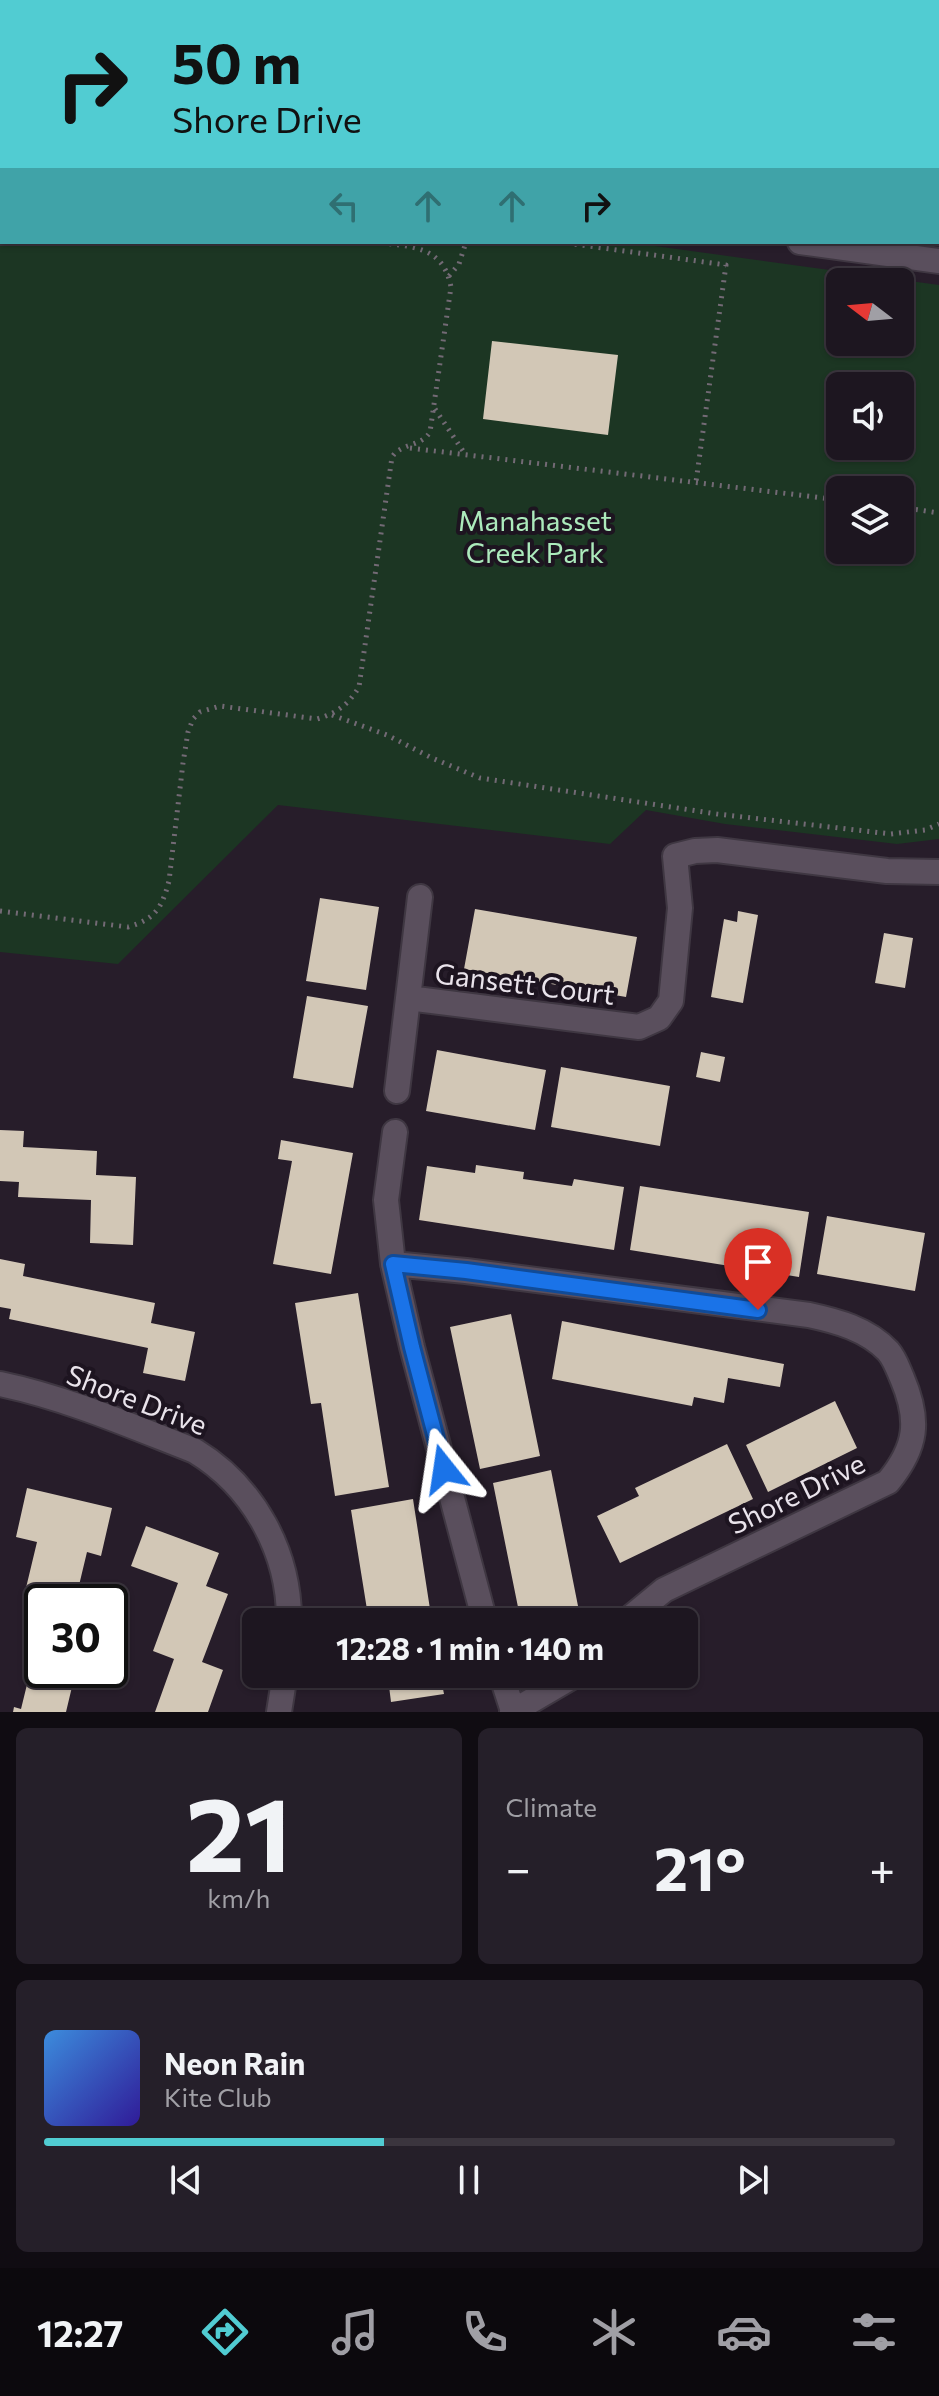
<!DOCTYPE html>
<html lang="en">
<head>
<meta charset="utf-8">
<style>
	:root { --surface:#1d1620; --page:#251f29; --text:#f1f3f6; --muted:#a09fa5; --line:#3b353e; --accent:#51ccd2 }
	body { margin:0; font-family:Commissioner,sans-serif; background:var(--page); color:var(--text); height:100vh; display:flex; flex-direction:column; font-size:30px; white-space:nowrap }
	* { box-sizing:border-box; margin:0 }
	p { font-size:26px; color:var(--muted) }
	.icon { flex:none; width:44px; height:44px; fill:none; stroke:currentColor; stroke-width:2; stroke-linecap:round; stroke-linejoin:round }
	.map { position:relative; height:1712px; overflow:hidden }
	.panel { display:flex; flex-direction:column; gap:16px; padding:16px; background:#100c12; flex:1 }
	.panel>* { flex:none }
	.guide { position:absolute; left:0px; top:0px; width:940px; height:244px; box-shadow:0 2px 6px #0004,0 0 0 2px var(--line); background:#51ccd2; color:#111; overflow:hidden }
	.needle { width:52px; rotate:286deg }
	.controls { position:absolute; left:826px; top:268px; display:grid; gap:16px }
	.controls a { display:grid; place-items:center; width:88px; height:88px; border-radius:12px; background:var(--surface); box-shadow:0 2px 6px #0004,0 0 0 2px var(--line); font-size:40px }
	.speed { position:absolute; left:24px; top:1584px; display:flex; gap:16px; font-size:40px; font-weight:700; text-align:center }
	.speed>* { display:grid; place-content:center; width:104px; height:104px; border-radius:50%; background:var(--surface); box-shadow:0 2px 6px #0004,0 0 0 2px var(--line); line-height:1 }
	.speed .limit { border:4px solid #111; border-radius:12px; background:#fff; color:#111 }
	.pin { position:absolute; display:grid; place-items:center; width:68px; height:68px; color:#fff; margin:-82px -34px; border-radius:50% 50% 50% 0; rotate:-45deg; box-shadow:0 0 8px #0007 }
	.pin .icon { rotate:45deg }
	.me { position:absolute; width:88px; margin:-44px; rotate:345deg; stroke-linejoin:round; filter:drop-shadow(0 0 6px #0008) }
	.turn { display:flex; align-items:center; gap:28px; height:168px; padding:0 40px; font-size:36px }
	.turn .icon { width:104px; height:104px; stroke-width:2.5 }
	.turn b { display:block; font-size:56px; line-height:68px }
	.lanes { display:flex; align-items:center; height:76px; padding:0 40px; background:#0003; justify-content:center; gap:40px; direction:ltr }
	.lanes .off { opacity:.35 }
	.big { font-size:60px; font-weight:700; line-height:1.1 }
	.panel .card { flex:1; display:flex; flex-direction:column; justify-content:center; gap:12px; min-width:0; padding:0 28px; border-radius:12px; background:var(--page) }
	.panel .dial { align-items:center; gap:0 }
	.dial b { font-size:104px; line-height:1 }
	.song { display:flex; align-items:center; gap:24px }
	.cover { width:96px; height:96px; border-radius:12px; background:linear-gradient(135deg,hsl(210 70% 55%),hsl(250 70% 35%)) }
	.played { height:8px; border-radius:4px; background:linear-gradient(90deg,var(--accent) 40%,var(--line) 40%) }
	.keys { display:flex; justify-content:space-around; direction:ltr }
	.heat { display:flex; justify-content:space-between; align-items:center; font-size:44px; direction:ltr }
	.panel .tiles { flex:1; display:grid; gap:16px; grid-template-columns:1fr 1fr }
	.card:last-child { grid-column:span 2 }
	.trip { position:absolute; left:242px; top:1608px; width:456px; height:80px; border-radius:12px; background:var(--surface); box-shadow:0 2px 6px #0004,0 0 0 2px var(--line); font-weight:700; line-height:80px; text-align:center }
	.dock { display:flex; height:128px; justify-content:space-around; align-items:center; background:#0c090d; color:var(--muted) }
	.dock .icon { width:56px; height:56px }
	.dock .on { color:var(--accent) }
	.dock b { font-size:36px; color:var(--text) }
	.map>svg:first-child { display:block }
	.green { fill:#1c3623; fill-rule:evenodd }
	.building { fill:#d2c7b6 }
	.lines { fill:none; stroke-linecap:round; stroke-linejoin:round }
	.minor-casing { stroke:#3f3742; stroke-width:28 }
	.path { stroke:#736a75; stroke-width:5; stroke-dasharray:2 6; stroke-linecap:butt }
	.minor { stroke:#5a4f5d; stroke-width:24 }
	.route-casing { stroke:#114b97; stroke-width:20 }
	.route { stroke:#1a73e8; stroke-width:14 }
	.labels { text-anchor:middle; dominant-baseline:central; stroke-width:8; stroke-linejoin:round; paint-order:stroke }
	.park-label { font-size:28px; fill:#aceabc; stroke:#1d1420 }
	.street-label { font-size:28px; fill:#e9e3eb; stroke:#1d1420 }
</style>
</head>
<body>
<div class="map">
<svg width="939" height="1712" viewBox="0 0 939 1712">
	<rect width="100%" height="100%" fill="#271d2a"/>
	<path class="green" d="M0 155 2 242H626L939 285V839L897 844 725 824 646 810 610 844 278 805 118 964 0 952ZM840 282H900V342H840ZM840 386H900V446H840ZM840 490H900V550H840Z"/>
	<path class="building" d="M492 341 618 355 608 435 483 419Z
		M320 898 379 907 366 990 306 981Z
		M475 909 637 937 626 997 464 969Z
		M738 911 758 915 743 1003 711 997 724 919 737 922Z
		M884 933 913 938 905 988 875 983Z
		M307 996 368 1006 353 1088 293 1078Z
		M437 1050 546 1070 535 1130 426 1111Z
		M701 1052 725 1057 720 1082 696 1077Z
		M561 1067 670 1086 660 1146 551 1127Z
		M0 1130 24 1131 23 1147 97 1151 96 1175 136 1177 133 1245 90 1243 91 1200 18 1197 19 1182 0 1181Z
		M281 1140 353 1153 331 1274 273 1264 292 1161 278 1159Z
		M476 1165 524 1172 523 1179 572 1186 574 1179 624 1187 614 1250 419 1220 427 1166 475 1173Z
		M640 1186 809 1212 799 1277 630 1250Z
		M827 1216 925 1233 915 1291 817 1274Z
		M0 1259 25 1264 23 1276 155 1303 151 1323 195 1332 185 1381 143 1373 148 1348 9 1319 11 1309 0 1307Z
		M358 1293 389 1487 335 1496 321 1403 311 1404 295 1303Z
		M511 1314 540 1456 480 1469 450 1327Z
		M562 1321 784 1364 780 1387 728 1378 724 1403 694 1397 692 1406 552 1379Z
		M835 1401 857 1448 768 1492 746 1445Z
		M727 1444 753 1499 620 1563 597 1516 639 1496 635 1488Z
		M551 1470 580 1616 550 1622H521L493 1483Z
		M27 1488 112 1508 101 1556 87 1552 75 1602H42V1670H76L66 1712H13L14 1707 21 1709 34 1656 22 1653 36 1595 25 1592 37 1542 16 1537Z
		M413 1499 432 1622H369L351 1510Z
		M146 1526 219 1553 206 1586 228 1594 202 1662 223 1670 208 1712H155L174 1659 153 1651 178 1583 131 1566Z
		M376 1674H440L444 1694 391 1702 389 1686 378 1688Z"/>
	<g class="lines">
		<g class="minor-casing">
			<path id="minor" d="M323 2V0
				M719 2V0
				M0 133 2 134
				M800 242 939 261
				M408 998 639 1027 659 1018 671 1001 680 908 675 856 695 851 717 850 887 871 939 872
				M397 1091 420 897
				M395 1132 386 1200 393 1264 412 1347 485 1622
				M393 1264 466 1271 809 1315C837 1321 867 1329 888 1351 895 1359 898 1369 902 1378 920 1420 917 1447 888 1482L664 1590 625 1622
				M0 1384C67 1398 131 1426 195 1451 254 1487 290 1553 289 1622
				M501 1674 513 1711
				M279 1712 285 1674
				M512 1712 577 1674"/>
		</g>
		<path class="path" d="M0 166 2 167
			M0 191H2
			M559 242 726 265 696 482
			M449 276 459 264 466 242
			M435 409 465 454
			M410 448 840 500
			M900 507 939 513
			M332 715 387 735 432 758 480 778 717 814 891 834 925 830 939 824
			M0 911 128 927C156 919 162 907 169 881L183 763 188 732 193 719 200 712 220 706 317 719C337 713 348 705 359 687L392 457C401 443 421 447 430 432L451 287C443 245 411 247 376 242"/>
		<use href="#minor" class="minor"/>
	</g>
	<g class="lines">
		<g class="route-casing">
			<path id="route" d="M444 1469 412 1347 393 1264 466 1271 758 1310"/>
		</g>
		<use href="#route" class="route"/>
	</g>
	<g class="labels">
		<g class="park-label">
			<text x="535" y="520">Manahasset<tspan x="535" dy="32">Creek Park</tspan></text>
		</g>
		<g class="street-label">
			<text transform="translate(525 983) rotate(7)">Gansett Court</text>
			<text transform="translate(137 1399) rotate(21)">Shore Drive</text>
			<text transform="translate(796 1493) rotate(-26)">Shore Drive</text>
		</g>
	</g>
</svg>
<div class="controls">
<a><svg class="needle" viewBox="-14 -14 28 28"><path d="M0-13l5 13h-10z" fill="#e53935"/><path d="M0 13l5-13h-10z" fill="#a09fa5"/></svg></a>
<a><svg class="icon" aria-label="sound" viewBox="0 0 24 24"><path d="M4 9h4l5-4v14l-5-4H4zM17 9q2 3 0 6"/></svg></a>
<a><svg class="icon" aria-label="layers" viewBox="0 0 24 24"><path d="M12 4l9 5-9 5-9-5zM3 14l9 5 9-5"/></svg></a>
</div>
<div class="speed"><div class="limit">30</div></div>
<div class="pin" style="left:758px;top:1310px;background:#d93025"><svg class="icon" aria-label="arrive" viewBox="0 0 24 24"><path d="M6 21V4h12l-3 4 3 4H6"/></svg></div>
<svg class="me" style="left:444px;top:1469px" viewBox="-20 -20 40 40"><path d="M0-17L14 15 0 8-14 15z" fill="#1a73e8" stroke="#fff" stroke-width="4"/></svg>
<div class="trip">12:28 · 1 min · 140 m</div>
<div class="guide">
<div class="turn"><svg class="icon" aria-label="right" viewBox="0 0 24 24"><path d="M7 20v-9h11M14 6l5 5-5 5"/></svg><div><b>50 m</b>Shore Drive</div></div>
<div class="lanes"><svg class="icon off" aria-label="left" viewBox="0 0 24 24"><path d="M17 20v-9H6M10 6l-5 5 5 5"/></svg><svg class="icon off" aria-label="ahead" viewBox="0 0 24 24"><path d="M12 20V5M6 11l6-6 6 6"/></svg><svg class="icon off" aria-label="ahead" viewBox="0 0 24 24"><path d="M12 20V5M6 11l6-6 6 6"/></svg><svg class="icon" aria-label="right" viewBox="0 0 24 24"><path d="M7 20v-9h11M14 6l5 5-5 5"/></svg></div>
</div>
</div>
<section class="panel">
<div class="tiles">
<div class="card dial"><b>21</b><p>km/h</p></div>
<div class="card"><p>Climate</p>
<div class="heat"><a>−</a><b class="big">21°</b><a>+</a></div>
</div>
<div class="card">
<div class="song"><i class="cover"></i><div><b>Neon Rain</b><p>Kite Club</p></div></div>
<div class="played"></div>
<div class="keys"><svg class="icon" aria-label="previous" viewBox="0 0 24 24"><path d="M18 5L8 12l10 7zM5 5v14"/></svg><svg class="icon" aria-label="pause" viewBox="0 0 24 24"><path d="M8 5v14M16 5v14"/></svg><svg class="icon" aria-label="next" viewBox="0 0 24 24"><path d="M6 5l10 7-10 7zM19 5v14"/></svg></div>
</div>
</div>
</section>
<nav class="dock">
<b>12:27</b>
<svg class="icon on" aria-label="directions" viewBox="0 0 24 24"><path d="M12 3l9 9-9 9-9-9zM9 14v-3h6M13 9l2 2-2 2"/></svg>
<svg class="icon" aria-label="music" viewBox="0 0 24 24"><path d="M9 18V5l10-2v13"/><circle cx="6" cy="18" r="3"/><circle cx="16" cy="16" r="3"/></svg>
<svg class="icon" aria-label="phone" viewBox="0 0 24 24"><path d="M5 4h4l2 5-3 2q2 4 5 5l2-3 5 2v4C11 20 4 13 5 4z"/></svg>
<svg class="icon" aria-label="climate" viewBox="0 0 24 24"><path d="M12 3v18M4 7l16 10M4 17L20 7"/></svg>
<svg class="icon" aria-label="car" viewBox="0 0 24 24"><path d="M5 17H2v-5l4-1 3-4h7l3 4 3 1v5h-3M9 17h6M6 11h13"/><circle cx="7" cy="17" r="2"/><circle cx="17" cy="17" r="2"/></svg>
<svg class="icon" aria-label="filters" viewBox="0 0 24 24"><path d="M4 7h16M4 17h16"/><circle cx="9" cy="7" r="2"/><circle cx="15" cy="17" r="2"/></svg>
</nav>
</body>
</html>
